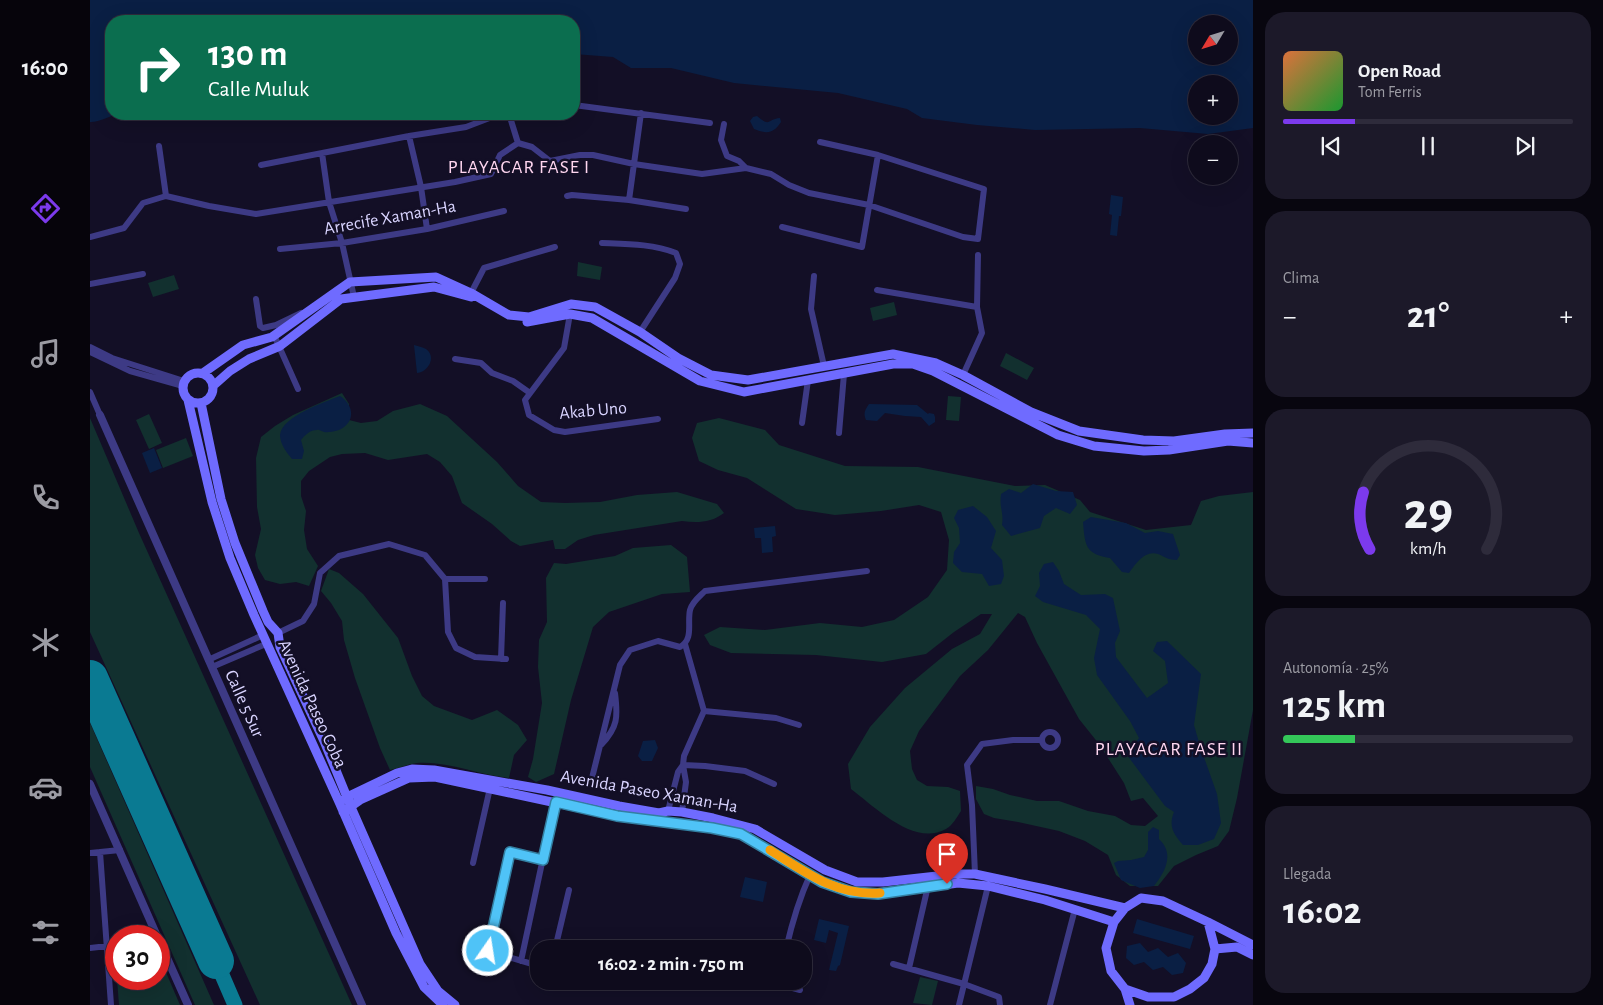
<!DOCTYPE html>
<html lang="es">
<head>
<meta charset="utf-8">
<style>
	:root { --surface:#0e0b1c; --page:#1c1929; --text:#f1f3f6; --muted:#9b9ba3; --line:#2e2b3b; --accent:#7c3aed }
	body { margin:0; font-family:"Alegreya Sans",sans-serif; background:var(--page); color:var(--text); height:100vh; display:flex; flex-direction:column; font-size:19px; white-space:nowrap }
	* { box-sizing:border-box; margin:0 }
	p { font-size:16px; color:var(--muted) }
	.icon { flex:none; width:28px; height:28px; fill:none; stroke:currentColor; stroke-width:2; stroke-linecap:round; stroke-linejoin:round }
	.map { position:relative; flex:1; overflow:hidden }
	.sheet { display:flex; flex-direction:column; gap:12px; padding:12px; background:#08060f; width:350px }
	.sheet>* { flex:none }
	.hud { position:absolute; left:15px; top:15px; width:475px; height:105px; border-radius:20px; box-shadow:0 5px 20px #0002,0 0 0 1px var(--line); background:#0b6e4f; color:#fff; overflow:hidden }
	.needle { width:32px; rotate:232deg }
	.buttons { position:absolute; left:1098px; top:15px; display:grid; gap:10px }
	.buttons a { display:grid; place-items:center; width:50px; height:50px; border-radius:50%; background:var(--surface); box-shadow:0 5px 20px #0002,0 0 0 1px var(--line); font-size:25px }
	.speed { position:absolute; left:15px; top:925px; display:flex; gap:10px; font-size:25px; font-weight:700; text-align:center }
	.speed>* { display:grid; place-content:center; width:65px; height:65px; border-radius:50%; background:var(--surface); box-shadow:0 5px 20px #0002,0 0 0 1px var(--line); line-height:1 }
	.speed .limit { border:8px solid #d22; background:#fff; color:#111 }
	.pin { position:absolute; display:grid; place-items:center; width:42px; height:42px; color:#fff; margin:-51px -21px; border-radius:50% 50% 50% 0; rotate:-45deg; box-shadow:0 0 5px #0007 }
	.pin .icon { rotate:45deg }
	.me { position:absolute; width:55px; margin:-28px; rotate:13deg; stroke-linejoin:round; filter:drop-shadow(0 0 4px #0008) }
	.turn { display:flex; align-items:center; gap:18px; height:105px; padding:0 20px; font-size:22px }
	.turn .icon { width:65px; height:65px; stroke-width:2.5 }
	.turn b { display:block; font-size:35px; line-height:42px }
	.big { font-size:38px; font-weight:600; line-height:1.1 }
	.sheet .tile { flex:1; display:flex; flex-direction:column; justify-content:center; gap:8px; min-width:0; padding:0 18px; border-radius:20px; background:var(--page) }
	.sheet .dial { align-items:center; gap:0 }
	.dial svg { height:130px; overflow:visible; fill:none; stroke:var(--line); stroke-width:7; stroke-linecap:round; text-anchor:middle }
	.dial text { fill:var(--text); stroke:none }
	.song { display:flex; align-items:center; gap:15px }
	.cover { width:60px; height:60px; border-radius:8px; background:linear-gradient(135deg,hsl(20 70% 55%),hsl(130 70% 35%)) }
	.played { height:5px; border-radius:2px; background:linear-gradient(90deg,var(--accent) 25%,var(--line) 25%) }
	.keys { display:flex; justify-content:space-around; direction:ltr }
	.heat { display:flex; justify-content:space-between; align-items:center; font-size:28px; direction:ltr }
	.charge { height:8px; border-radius:4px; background:linear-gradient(90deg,#34c759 25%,var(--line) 0) }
	.trip { position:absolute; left:440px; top:940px; width:282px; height:50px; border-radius:20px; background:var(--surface); box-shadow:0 5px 20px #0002,0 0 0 1px var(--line); font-weight:600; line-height:50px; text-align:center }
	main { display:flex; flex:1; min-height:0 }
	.tab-bar { display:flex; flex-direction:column; width:90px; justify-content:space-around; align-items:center; background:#06040b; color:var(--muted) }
	.tab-bar .icon { width:35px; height:35px }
	.tab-bar .current { color:var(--accent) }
	.tab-bar b { font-size:22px; color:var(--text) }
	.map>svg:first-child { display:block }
	.green { fill:#12302f }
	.water { fill:#0a1f44; fill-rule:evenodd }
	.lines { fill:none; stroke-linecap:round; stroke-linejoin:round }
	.taxiway { stroke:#0a7a92; stroke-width:15 }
	.runway { stroke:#0a7a92; stroke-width:36 }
	.minor { stroke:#3d3a85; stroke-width:6 }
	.tertiary { stroke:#3d3a85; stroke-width:8 }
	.secondary { stroke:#6f6bff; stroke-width:9 }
	.route-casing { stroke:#337fa1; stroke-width:12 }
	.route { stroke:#4fc3f7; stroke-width:9 }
	.slow { stroke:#f59e0b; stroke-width:9 }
	.labels { text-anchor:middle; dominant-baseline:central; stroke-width:5; stroke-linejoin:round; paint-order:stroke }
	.street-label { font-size:18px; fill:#d9d4ff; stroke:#130f26 }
	.neighbourhood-label { font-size:19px; letter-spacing:1px; fill:#ffd6f0; stroke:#130f26 }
</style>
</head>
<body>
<main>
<nav class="tab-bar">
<b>16:00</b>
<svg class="icon current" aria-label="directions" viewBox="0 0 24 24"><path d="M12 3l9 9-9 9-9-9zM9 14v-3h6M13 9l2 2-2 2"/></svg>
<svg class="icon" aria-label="music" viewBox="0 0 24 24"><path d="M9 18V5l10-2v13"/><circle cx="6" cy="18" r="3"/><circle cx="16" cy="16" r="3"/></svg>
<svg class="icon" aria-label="phone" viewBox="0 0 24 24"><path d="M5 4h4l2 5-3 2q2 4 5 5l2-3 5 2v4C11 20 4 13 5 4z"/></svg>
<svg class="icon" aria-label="climate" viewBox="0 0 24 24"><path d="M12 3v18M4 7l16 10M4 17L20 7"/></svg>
<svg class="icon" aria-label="car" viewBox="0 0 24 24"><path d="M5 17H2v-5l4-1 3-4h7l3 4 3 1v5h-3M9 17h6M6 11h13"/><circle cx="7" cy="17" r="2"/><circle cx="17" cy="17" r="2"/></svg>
<svg class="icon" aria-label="filters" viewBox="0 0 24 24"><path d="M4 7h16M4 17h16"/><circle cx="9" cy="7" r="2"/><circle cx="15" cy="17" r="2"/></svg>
</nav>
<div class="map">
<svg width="1163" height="1005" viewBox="0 0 1163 1005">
	<rect width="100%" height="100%" fill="#130f26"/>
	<path class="green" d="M488 262 512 267 510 280 487 276Z
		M84 275 89 289 63 297 58 283Z
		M804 302 807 315 783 321 780 308Z
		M916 353 944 368 937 380 910 366Z
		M252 393 259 404V420L271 423 287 421 303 411 330 404 357 416 407 462 428 486 451 502 475 503 510 502 547 495 587 492 627 504 634 513C621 523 607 523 592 521L504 535 488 540 475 549H465L463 540 430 546 421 541 402 524 372 503 362 476 350 462 337 454 298 460 275 453 252 454 240 457 219 471 211 481V496L216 511 214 530 217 549 228 566 219 586 206 582 190 584 175 580 168 568 165 555 171 529 167 507 166 458 171 437 185 426 203 415Z
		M858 396 871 397 869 421 856 420Z
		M59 414 72 443 59 449 46 420Z
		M0 418 49 533 262 1005H170L0 632Z
		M629 418 675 430 689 445 755 466 828 467 925 486 955 485 990 500 1000 512 1056 530 1101 525 1111 501 1129 496 1163 492V710L1147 798 1139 831 1128 846 1106 855 1084 866 1068 886H1040L1026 875 1018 855 995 841 969 831 928 822 904 818 894 814 886 799V786L903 789 920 795 947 801H969L998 811 1025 816 1041 825 1055 826 1068 816 1053 798 1041 801 1034 783 1009 744 989 719 947 643 935 617 928 613 898 650 870 676 829 731 820 751 822 769 827 780 837 786 858 787 870 791 871 811C867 817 862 826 856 829 824 847 785 807 761 789L758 764 780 727 815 688 862 649 890 634 902 614H891L864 632 836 654 792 662 726 655 641 653 620 645 614 635 630 627 675 630 730 623 772 627 804 620 838 597 857 570 859 540 851 512 829 505 791 511 745 515 706 509 657 478 628 470 609 461 602 438 607 423Z
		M96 438 103 456 73 468 66 450Z
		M581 545 597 557 600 592 572 594 519 612 503 627 481 700 464 774 446 782 438 777 443 759 452 703 448 667 449 640 457 622 456 578 464 563 476 564 525 556 543 548Z
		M239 569 249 573 273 594 308 638 322 676 332 696 344 706 382 720 407 710 428 725 437 740 424 755 419 778C389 775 358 761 327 763 318 764 309 768 300 770L290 748 265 678 254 640 252 621 241 603 231 591Z
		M0 723 124 1005H105L0 767Z
		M69 956 90 1005H29L27 979H69Z
		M830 977 848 981 842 1005 823 1003Z"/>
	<path class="water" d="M0 0H1163V128L1118 134 1050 128 945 130 887 125 832 118 817 109 748 93 644 83 581 68H541L523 57 484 54V21H21V114H33C21 114 12 122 0 122ZM1106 24H1139V56H1106ZM1106 84H1139V116H1106Z
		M667 116C681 128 677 119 690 118L691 122C683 134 677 134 664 129L660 121 663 117Z
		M1021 195 1033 197 1031 216H1029L1027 236 1020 235 1022 215 1019 214Z
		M324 345C327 346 333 347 336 349 347 357 338 372 327 373Z
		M250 396C264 405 266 422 249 430 245 431 238 433 234 432 233 432 228 429 227 430 220 430 215 435 211 440L214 451 212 459H202C197 453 190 444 190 435 192 416 235 402 250 396Z
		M779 404 827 405 838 414 839 413 844 414 845 417V422L839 426 831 417 815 416 795 413 787 421 776 420C773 413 775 410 779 404Z
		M64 448 72 468 60 473 52 453Z
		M943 484 966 491 983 492 987 505 980 514 966 508 954 516 950 528 921 536 912 525C914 512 909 508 911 494L919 489 931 493Z
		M883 506 897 517 906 531 901 548 912 560 914 576 911 584 899 586 892 574 872 572 863 563 864 552 870 543 869 528 864 518 868 510Z
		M1001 517 1036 523 1055 533 1068 531 1083 534 1090 555 1087 560C1079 560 1075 557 1068 554 1054 550 1046 564 1039 573L1032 572 1020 558C995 554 995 545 993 522Z
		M685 526 686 536 682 537 683 552 672 553 671 538H665L664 528Z
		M963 562 969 571 974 584 991 595 1015 594 1023 598 1030 631 1025 643 1026 657 1057 698 1078 683 1075 661 1063 651 1067 642 1077 641 1111 674 1104 725 1110 746 1127 794 1131 823 1124 839 1108 845H1093C1084 834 1078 827 1084 812L1075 806 1037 755 1036 745H1044L1049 738 1040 721 1007 675 1004 658 1010 629 996 615 953 602 945 596 950 586 949 573 954 564Z
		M565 740 568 748 562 761H552L548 756 553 741Z
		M1063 827 1069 830V839C1085 854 1075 872 1064 886L1050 888 1031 880 1024 863 1028 861 1041 860 1054 857 1058 850V832Z
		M655 877 677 882 673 902 650 897Z
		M729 919 759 926 750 965 748 966 746 971 739 970 748 933 739 930 736 943 724 940Z
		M1047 919 1104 936 1100 949 1043 933Z
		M1050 943 1058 952 1068 948 1078 957 1088 953 1096 963 1093 973 1082 975 1073 967 1063 970 1054 962 1044 965 1036 958 1037 946Z"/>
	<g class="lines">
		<path class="taxiway" d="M126 961 145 1005"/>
		<path class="runway" d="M0 678 126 961"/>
		<path class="minor" d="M484 105 620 123
			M419 114 428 143
			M634 124 631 140 637 156 649 161 656 168
			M319 136 331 187 337 229
			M69 146 76 196
			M232 153 239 202 252 243 264 297
			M171 165 319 136 376 127 410 114
			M477 196 482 195 539 200 596 209
			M539 200 551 113
			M692 227 772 247 788 155
			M0 237 34 228 53 203 76 196 119 206 166 214 365 182 401 174 410 155 428 143 442 147 460 161 490 155H503L544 164 612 174 656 168 681 174 699 185 719 193 779 205 873 237 888 239 894 189 788 155 730 142
			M512 243C538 244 563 244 586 253L590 264 585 278 550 332
			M190 249 252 243 337 229 414 211
			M724 276 721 309 734 366
			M0 284 53 274
			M787 290 887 307
			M381 293 394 268 465 247
			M166 299 170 326 173 328 186 325 211 313
			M480 314 474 348 435 400 439 415 464 430 475 432 568 419
			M184 335 208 389
			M0 347 22 358 94 381
			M0 352 40 371 93 386
			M365 359 391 363 402 373 423 381 440 393
			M873 375 892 333 887 307 888 255
			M0 392 10 415
			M712 423 718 380
			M749 433 754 374
			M355 579H395
			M188 633 213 621 224 604 230 573 249 556 299 544 335 555 355 579 358 632 366 648 385 657 416 659
			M411 659 413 603
			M118 660 173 635
			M122 667 176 644
			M614 711 686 718 709 725
			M952 740a8 8 0 1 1 16 0a8 8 0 1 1-16 0Z
			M511 745C528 727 528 717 525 693
			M593 765 615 766 655 771 684 784
			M501 782 530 665 540 650 568 641 590 647C604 639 597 624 600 610 602 602 609 597 615 591L777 571
			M578 811 588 772 593 765 594 756 614 711 595 644
			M592 812 596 782 593 765
			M10 852 21 1005
			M0 853 30 850
			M383 863 400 788
			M885 874 882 805 877 765 892 744 923 740H952
			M0 948 26 945
			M465 949 479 890
			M696 949C702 923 709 899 720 875
			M431 961 465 802
			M803 964 874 984 909 997 910 1005
			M449 966 398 951 421 852 453 860
			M819 968 838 886
			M689 981 692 985 710 990
			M869 1005 898 886
			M960 1005 985 909"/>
		<path class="tertiary" d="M10 415 272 1005
			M0 784 67 936
			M69 940 98 1005"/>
		<path class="secondary" d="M437 322 480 314 502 318 610 381 654 392 803 364H823L843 371 968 435 1004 446 1054 451 1079 450 1138 441 1163 443
			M93 388a15 15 0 1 1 30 0a15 15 0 1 1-30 0Z
			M113 373 153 345 182 337 260 282 346 277 381 293 419 315 439 317 481 304 505 307 550 332 588 358 621 375 658 380 803 354 846 363 873 375 941 412 989 431 1053 440 1084 441 1135 434 1163 433
			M123 386 140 371 159 359 190 346 251 299 344 287 381 297
			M98 400 122 502 140 558 164 615 249 802 306 933 334 987 353 1005
			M111 403 131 499 145 543 173 611 178 622 188 633 190 647 234 741 261 807 330 964 348 991 365 1005
			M249 802 257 797 307 773 322 769 344 770 457 790 529 806 569 813 578 811 592 812 623 818 665 829 735 870 767 882H793L865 874H885L955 889 1035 908
			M253 812 270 800 319 778 345 777 527 816 622 828 651 834 732 882 761 892 788 894 868 883 898 886 955 900 1024 922
			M1051 898 1073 901 1118 922 1125 949 1122 964 1114 978 1100 989 1084 997H1058L1035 989 1021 971 1016 948 1024 922 1035 908Z
			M1118 922 1163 945
			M1125 949 1147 947 1163 955
			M1035 989 1040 1005"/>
	</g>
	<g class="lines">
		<g class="route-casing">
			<path id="route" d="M398 951 420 852 453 860 466 802 527 816 622 828 651 834 732 882 761 892 788 894 857 884"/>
		</g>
		<use href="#route" class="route"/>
		<path class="slow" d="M680 850C715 872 746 896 790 893"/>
	</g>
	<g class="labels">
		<g class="street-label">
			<text transform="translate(300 218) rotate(-10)">Arrecife Xaman-Ha</text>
			<text transform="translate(503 411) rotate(-5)">Akab Uno</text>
			<text transform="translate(154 704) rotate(66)">Calle 5 Sur</text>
			<text transform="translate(222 704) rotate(65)">Avenida Paseo Coba</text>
			<text transform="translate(559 792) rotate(10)">Avenida Paseo Xaman-Ha</text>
		</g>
		<g class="neighbourhood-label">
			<text x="429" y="167">PLAYACAR FASE I</text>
			<text x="1079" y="749">PLAYACAR FASE II</text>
		</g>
	</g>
</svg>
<div class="buttons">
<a><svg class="needle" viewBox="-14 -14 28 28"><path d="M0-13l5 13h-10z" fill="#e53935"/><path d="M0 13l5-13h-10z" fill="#9b9ba3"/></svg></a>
<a>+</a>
<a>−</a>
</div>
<div class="speed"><div class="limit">30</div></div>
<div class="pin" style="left:857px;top:884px;background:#d93025"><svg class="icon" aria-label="arrive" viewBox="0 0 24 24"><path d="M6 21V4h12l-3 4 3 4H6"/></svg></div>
<svg class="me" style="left:398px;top:951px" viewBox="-20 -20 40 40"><circle r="17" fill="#4fc3f7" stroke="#fff" stroke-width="3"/><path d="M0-11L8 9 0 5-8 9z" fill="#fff"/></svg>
<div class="trip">16:02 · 2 min · 750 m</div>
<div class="hud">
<div class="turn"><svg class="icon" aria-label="right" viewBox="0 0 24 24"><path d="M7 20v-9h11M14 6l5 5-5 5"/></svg><div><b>130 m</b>Calle Muluk</div></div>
</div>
</div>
<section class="sheet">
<div class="tile">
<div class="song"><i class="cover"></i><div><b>Open Road</b><p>Tom Ferris</p></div></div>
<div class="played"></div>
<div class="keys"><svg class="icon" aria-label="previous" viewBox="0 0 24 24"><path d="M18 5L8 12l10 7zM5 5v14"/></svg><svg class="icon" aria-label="pause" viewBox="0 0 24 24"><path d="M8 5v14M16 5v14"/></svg><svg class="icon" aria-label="next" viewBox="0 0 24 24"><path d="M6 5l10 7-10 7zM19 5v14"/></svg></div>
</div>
<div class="tile"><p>Clima</p>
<div class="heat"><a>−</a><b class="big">21°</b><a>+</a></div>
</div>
<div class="tile dial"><svg viewBox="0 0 100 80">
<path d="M14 69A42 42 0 1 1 86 69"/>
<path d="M14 69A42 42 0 0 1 10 34" stroke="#7c3aed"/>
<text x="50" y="56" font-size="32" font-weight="700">29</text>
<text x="50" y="72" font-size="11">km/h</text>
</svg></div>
<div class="tile"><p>Autonomía · 25%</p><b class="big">125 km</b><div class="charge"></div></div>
<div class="tile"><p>Llegada</p><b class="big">16:02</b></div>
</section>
</main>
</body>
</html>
